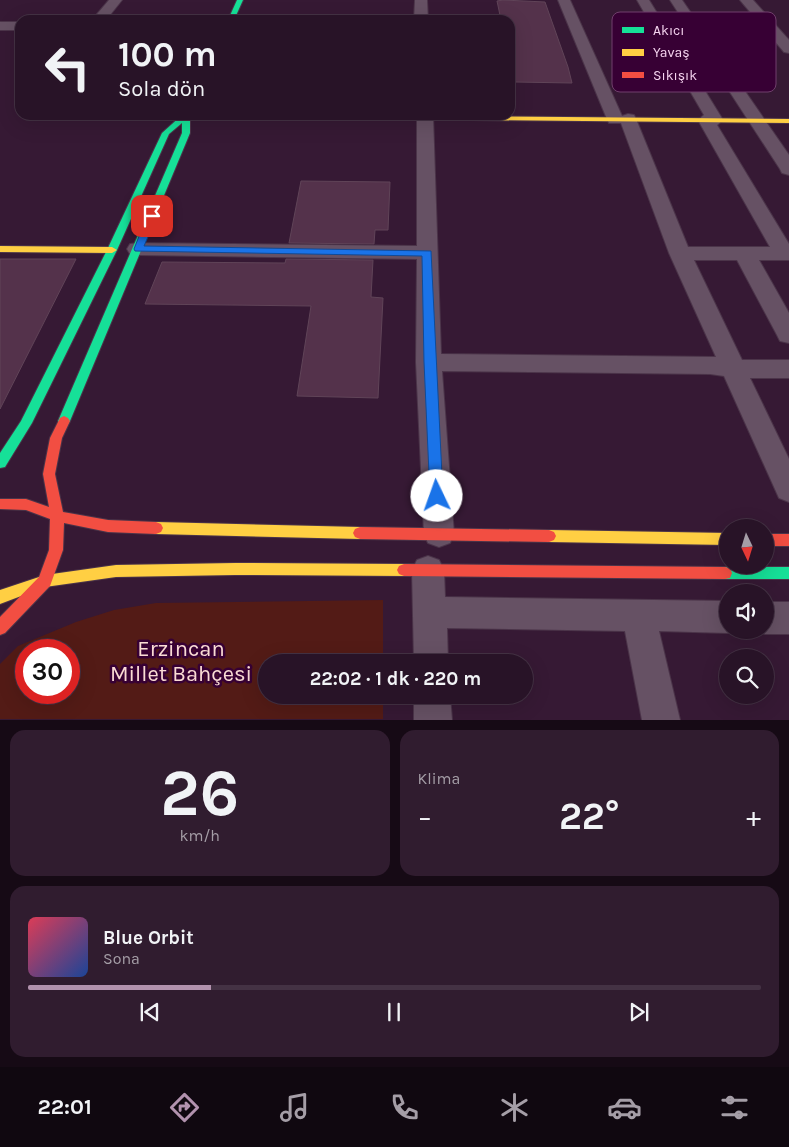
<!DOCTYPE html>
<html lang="tr">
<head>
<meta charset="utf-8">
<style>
	:root { --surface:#281327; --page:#301c2f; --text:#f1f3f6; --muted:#a59ea7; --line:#443244; --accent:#b292ae }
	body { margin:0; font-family:Karla,sans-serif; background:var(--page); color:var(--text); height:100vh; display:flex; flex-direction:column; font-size:19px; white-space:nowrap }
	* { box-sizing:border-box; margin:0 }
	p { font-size:16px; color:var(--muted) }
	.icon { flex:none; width:28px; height:28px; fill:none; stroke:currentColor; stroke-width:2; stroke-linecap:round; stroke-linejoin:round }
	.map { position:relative; height:720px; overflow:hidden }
	.sheet { display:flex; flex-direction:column; gap:10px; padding:10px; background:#160a15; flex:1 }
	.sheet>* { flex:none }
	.hud { position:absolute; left:15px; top:15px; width:500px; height:105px; border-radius:15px; box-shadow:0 5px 20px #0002,0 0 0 1px var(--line); background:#281327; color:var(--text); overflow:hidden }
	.needle { width:32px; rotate:176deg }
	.tools { position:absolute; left:719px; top:519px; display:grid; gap:10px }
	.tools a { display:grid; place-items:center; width:55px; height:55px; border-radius:50%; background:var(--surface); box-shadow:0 5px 20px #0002,0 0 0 1px var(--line); font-size:25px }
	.speed { position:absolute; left:15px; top:639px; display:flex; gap:10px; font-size:25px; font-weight:700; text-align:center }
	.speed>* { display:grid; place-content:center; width:65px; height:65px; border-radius:50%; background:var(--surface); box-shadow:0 5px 20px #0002,0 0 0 1px var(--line); line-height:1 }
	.speed .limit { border:8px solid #d22; background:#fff; color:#111 }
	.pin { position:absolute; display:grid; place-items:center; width:42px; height:42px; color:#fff; margin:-21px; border-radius:10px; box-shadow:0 2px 8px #0006 }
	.me { position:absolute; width:55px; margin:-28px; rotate:357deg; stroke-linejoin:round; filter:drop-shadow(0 0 4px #0008) }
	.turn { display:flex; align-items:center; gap:18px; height:105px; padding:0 20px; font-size:22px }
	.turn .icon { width:65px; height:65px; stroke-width:2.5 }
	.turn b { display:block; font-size:35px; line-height:42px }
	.big { font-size:38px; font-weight:700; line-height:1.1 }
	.sheet .widget { flex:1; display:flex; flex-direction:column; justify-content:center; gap:8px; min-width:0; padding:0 18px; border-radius:15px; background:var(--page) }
	.sheet .dial { align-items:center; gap:0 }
	.dial b { font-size:65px; line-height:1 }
	.song { display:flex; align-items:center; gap:15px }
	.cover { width:60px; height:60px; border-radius:8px; background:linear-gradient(135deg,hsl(350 70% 55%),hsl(220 70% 35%)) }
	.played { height:5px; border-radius:2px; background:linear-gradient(90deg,var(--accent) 25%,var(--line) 25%) }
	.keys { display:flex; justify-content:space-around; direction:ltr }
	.heat { display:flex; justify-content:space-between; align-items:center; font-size:28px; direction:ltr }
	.sheet .tiles { flex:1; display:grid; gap:10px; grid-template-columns:1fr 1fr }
	.widget:last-child { grid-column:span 2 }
	.trip { position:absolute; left:258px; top:654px; width:275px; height:50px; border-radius:25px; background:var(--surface); box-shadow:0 5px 20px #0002,0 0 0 1px var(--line); font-weight:700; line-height:50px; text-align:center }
	.tab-bar { display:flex; height:80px; justify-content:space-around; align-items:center; background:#100810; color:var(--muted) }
	.tab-bar .icon { width:35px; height:35px }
	.tab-bar .active { color:var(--accent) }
	.tab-bar b { font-size:22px; color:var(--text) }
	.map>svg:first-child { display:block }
	.green { fill:#531b16; fill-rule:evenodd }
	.building { fill:#54324b; stroke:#604458 }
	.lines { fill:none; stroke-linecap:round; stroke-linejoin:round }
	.street-casing { stroke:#4b3449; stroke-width:2 }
	.fast-casing { stroke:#4b3449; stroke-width:2 }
	.slow-casing { stroke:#4b3449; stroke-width:2 }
	.jam-casing { stroke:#4b3449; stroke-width:2 }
	.street { fill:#665164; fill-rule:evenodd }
	.fast { fill:#16e098; fill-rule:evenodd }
	.slow { fill:#ffcf43; fill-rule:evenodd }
	.jam { fill:#f24e42; fill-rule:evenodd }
	.route { fill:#1a73e8; stroke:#114b97 }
	.labels { text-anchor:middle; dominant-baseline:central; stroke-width:5; stroke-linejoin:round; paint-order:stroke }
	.near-park-label { font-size:22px; fill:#fadbd4; stroke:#370034 }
	.key { fill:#370034; stroke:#703f6c; stroke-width:1 }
	.key-label { font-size:14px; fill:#f5d3ef }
</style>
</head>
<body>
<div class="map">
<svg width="789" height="720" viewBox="0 0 789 720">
	<rect width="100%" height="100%" fill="#361934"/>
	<path class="green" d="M383 600V662H266V695H383V719H0V664L18 646 76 622 114 610 156 603ZM26 650H69V692H26Z"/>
	<path class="building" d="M503 0 545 2 568 67 572 83 515 82 510 51V20H501L497 1Z
		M301 181 390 182 388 230H375L374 244 289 243Z
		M0 259H76L0 409Z
		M286 259 373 260 371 297 383 298 378 398 297 396 311 306 145 304 162 262 285 263Z"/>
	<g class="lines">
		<g class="street-casing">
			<path id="street" d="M109 0H122L106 20H92Z
				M415 0H427L428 20H414Z
				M558 0H570L622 116 628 114 634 115 636 119 688 247H770L698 120 704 115 637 0H649L723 120 717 125 789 244V260H759L789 313V343L780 341 777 335 737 260H694L742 360H789V378H750L789 459V502L779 498 724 376 710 374 442 371 454 534 450 543 439 547 428 543 424 534 416 362 417 259 138 255 130 254 127 249 130 244 138 243 417 246V115H433L441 354 716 357 669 253 621 123H609L607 119Z
				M670 0H682L789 155V175L782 173 780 169Z
				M740 0H753L789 40V53L784 52Z
				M0 22H20V30H0Z
				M428 556 439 560 444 570 445 597 728 601V630H735L728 633 659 631 680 720H642L625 631 447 628 448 662H414L412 570 417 560Z
				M765 602H789V634H765L756 630H765Z
				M414 695H450L452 720H414Z"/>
		</g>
		<g class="fast-casing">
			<path id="fast" d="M237 0H243L234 20H228Z
				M182 115H190V133L70 421 68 424H60L58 421 182 133V123L169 134 117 250 32 423 5 467 0 468V453L21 421 107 250 162 133Z
				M725 567H789V579H725L720 578 718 573 720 568Z"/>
		</g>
		<g class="slow-casing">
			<path id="slow" d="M467 116 789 119V123L470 120 466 118Z
				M0 246 112 247 117 250 112 253 0 252Z
				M156 522 360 527 365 529 367 533 365 537 360 539 156 534 151 532 149 528 151 524Z
				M549 530 728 533V545L549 542 544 540 542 536 544 532Z
				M235 563 404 564 409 566 411 570 409 574 404 576 235 575 116 577 45 587 0 604V590L45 575 116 565Z"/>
		</g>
		<g class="jam-casing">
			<path id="jam" d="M183 115 470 116 474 118 470 120 186 118H183Z
				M64 416 68 418 70 421 62 438 55 474 63 512 108 520 156 522 161 524 163 528 161 532 156 534 108 532 64 523 63 550 50 586 5 633 0 635V617L39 577 49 550 50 519 26 510 0 509V499H26L49 507 43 474 50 438 60 418Z
				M360 527 549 530 554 532 556 536 554 540 549 542 360 539 355 537 353 533 355 529Z
				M765 534H789V546H765Z
				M404 564 725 567 730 568 732 573 730 578 725 579 404 576 399 574 397 570 399 566Z"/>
		</g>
		<use href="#street" class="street"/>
		<use href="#fast" class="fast"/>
		<use href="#slow" class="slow"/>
		<use href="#jam" class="jam"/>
	</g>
	<path class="route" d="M152 213 157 216 144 246 431 251 443 496 442 500 437 502 432 500 430 496 424 362 422 256 135 251 134 249 147 216Z"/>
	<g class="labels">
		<g class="near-park-label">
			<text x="181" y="649">Erzincan<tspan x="181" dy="25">Millet Bahçesi</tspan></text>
		</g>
	</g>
	<rect x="612" y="12" width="164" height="80" rx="8" class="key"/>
	<rect x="622" y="27" width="22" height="6" fill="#16e098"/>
	<rect x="622" y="49" width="22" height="7" fill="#ffcf43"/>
	<rect x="622" y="72" width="22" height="6" fill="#f24e42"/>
	<g class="key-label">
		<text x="653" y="35">Akıcı</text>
		<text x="653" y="57">Yavaş</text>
		<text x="653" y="80">Sıkışık</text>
	</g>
</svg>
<div class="tools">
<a><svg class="needle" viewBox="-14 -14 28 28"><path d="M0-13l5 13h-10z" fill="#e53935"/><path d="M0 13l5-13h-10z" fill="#a59ea7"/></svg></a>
<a><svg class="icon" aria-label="sound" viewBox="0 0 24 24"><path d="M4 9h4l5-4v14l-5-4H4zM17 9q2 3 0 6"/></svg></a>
<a><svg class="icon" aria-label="search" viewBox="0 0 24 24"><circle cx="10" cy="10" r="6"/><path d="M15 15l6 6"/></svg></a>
</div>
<div class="speed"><div class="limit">30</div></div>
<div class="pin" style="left:152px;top:216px;background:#d93025"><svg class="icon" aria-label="arrive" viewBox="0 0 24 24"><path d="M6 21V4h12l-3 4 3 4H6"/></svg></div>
<svg class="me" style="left:437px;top:496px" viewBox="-20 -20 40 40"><circle r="19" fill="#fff"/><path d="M0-13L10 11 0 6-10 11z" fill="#1a73e8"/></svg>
<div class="trip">22:02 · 1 dk · 220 m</div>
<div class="hud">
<div class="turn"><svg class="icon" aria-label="left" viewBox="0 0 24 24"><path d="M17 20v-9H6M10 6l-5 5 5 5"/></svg><div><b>100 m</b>Sola dön</div></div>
</div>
</div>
<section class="sheet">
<div class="tiles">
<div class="widget dial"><b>26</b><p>km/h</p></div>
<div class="widget"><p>Klima</p>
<div class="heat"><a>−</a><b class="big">22°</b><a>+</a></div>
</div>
<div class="widget">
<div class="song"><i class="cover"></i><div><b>Blue Orbit</b><p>Sona</p></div></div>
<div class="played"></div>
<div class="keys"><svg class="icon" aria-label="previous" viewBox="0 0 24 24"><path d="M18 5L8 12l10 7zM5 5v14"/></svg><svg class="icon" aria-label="pause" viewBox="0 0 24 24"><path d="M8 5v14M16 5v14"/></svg><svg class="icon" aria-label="next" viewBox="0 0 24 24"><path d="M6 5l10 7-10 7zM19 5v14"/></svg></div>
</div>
</div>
</section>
<nav class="tab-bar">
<b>22:01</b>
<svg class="icon active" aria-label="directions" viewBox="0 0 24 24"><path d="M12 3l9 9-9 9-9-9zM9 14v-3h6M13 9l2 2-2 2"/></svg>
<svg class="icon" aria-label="music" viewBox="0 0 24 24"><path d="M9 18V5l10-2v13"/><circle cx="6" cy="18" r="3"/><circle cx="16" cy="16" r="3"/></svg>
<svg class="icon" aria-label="phone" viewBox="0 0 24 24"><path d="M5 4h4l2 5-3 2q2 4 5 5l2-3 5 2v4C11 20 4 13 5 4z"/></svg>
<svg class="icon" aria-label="climate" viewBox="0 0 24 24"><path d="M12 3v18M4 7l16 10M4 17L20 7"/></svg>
<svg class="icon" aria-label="car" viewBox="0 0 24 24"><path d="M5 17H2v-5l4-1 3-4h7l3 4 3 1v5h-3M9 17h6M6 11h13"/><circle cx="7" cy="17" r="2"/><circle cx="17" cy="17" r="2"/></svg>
<svg class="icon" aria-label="filters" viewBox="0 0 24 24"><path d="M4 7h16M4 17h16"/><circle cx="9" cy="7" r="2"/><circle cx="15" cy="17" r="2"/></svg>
</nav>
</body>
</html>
